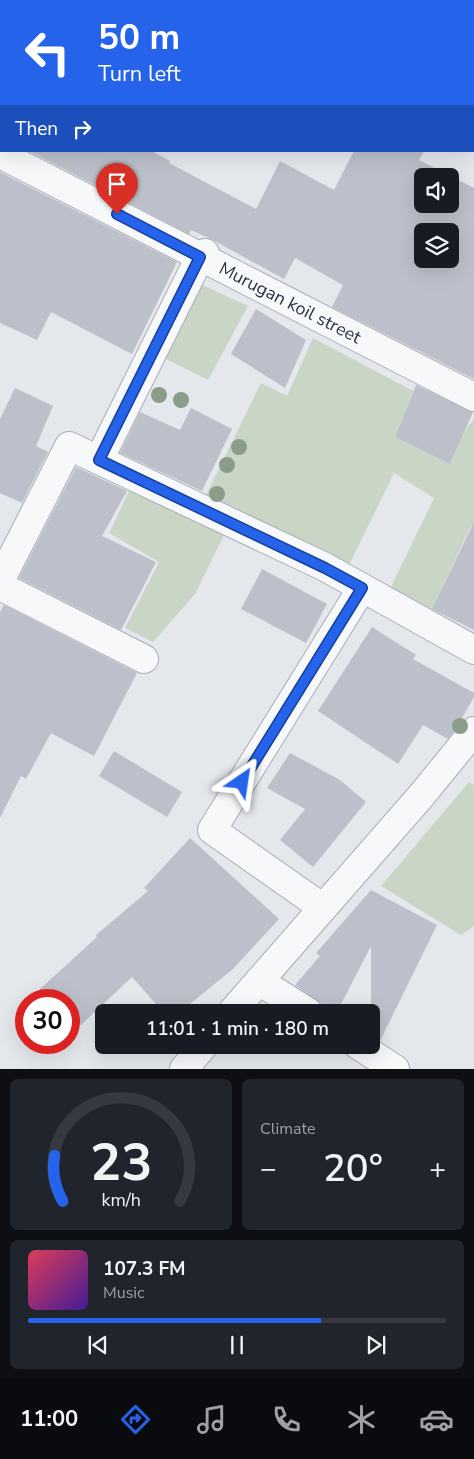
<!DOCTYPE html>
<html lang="en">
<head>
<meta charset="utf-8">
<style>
	:root { --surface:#171b24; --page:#20242c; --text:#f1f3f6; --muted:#9ea1a6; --line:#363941; --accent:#2563eb }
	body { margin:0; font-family:"Nunito Sans",sans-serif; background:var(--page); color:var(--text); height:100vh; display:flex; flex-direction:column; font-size:19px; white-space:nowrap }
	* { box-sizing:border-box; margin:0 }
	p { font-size:16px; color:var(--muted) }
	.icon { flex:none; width:28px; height:28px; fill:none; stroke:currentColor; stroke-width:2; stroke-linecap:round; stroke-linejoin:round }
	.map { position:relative; height:1069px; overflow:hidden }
	.details { display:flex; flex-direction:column; gap:10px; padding:10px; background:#0d0f14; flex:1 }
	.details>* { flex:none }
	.guide { position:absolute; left:0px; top:0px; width:475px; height:152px; box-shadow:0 5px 20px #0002; background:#2563eb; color:#fff; overflow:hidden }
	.fabs { position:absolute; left:414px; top:168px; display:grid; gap:10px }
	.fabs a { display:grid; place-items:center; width:45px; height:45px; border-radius:8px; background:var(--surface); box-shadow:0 5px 20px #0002; font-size:25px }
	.speed { position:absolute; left:15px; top:989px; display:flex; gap:10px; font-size:25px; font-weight:700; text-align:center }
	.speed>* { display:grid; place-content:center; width:65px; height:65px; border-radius:50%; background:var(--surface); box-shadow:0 5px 20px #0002; line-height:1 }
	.speed .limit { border:8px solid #d22; background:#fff; color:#111 }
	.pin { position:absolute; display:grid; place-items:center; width:42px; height:42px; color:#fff; margin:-51px -21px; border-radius:50% 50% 50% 0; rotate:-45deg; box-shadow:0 0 5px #0007 }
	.pin .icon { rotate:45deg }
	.me { position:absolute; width:55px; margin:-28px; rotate:32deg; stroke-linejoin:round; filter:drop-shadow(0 0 4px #0008) }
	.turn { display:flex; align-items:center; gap:18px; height:105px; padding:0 15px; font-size:22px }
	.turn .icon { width:65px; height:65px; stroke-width:2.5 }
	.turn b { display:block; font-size:35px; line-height:42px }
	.then { display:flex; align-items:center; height:48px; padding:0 15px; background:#0003; gap:10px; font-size:19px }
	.big { font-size:38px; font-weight:600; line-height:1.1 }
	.details .tile { flex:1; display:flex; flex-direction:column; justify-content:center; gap:8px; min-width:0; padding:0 18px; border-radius:8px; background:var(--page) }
	.details .dial { align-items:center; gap:0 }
	.dial svg { height:130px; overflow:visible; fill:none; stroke:var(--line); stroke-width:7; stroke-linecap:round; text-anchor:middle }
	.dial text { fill:var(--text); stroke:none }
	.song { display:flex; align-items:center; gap:15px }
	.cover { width:60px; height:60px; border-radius:8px; background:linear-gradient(135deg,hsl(350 70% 55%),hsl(260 70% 35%)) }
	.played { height:5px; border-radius:2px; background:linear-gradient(90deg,var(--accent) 70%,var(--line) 70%) }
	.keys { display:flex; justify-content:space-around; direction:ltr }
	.heat { display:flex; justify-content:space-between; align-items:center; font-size:28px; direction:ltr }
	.details .tiles { flex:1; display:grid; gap:10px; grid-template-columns:1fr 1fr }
	.tile:last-child { grid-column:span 2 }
	.trip { position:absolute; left:95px; top:1004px; width:285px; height:50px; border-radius:8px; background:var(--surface); box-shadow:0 5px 20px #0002; font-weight:600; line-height:50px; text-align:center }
	.menu { display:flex; height:80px; justify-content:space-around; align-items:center; background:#090b0e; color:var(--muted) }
	.menu .icon { width:35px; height:35px }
	.menu .on { color:var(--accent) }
	.menu b { font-size:22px; color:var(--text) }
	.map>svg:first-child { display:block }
	.green { fill:#c9d6c5 }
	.building { fill:#bbc0ca; fill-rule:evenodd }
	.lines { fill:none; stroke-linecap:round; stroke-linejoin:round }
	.minor-casing { stroke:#a9aeb7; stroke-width:30 }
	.minor { stroke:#f7f8fa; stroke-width:28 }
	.tree { fill:#899d89 }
	.route-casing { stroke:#184099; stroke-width:12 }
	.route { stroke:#2563eb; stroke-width:9 }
	.labels { text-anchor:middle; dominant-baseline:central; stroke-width:4; stroke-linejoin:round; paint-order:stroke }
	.street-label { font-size:18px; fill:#2b3445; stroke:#f4f6f9 }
</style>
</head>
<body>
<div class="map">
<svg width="474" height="1069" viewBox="0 0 474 1069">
	<rect width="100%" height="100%" fill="#e4e7ec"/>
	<path class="green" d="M196 282 248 306 208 380 160 356Z
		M313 338 413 391 395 437 450 464 466 429 474 419V527L471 526 432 609 391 587 434 498 394 473 348 567 204 499 261 383 287 396Z
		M130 489 225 533 195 594 153 642 125 628 159 562 109 533Z
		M469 782 474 785V926L461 935 381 886Z"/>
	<path class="building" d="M29 151H152L170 161 169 163 256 209 280 161 334 190 354 151H424L419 160 474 188V379L332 307 343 285 295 258 284 279 211 239 191 230 189 234ZM422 176H450V204H422ZM422 231H450V259H422Z
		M0 172 177 262 132 354 51 312 37 340 0 323Z
		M256 309 306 340 285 388 231 354Z
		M416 385 473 412 450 464 395 437Z
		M15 388 53 406 36 446 48 452 22 503 0 493V419Z
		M191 408 232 429 202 491 120 453 140 412 180 430Z
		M76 467 127 491 102 536 156 562 121 630 19 578Z
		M474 522V630L432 609Z
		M262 569 327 604 306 643 241 609Z
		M4 605 137 673 94 756 51 733 26 779 21 776 0 818V612Z
		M372 627 416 655 413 659 474 693V697L457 727 448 739 423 725 398 764 318 711Z
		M114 751 182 792 167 817 99 776Z
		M290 753 340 780 366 802 313 867 280 840 305 809 267 788Z
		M190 838 279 919 233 969 180 1012H163L132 977 69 1036V1000H28L97 937 96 935 148 891 144 888Z
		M371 890 437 925 380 1041 371 1035V946L337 1012H333L295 985 320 956 316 953Z"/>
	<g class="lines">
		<g class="minor-casing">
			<g id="minor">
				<path d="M185 0 187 1"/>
				<path id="s1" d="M0 154 474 397"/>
				<path d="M99 460 200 257 205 253"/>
				<path d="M0 581 69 446 325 567 474 650"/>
				<path d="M0 586 144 659"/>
				<path d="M323 908 212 830 362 588"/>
				<path d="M259 981 308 1012"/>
				<path d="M232 1012 421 796 474 731"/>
				<path d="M358 1045 395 1069"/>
				<path d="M184 1069 204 1045"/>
			</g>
		</g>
		<use href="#minor" class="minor"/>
	</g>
	<g class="tree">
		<circle cx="159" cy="395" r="8"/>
		<circle cx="181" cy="400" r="8"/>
		<circle cx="239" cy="447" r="8"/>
		<circle cx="227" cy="465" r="8"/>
		<circle cx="217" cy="494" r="8"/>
		<circle cx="460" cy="726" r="8"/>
	</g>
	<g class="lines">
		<g class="route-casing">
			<path id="route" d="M117 214 200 257 99 460 325 568 362 588 242 782"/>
		</g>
		<use href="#route" class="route"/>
	</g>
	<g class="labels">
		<g class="street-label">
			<text stroke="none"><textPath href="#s1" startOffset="326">Murugan koil street</textPath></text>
		</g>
	</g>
</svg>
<div class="fabs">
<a><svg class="icon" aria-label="sound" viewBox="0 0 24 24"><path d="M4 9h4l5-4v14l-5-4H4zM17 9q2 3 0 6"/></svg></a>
<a><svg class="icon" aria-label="layers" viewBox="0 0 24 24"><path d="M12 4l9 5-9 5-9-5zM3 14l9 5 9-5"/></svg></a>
</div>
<div class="speed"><div class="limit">30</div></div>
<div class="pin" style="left:117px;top:214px;background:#d93025"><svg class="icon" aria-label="arrive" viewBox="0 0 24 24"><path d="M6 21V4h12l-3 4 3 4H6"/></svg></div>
<svg class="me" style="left:242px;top:782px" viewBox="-20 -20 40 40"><path d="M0-17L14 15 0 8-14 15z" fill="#2563eb" stroke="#fff" stroke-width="4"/></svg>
<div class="trip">11:01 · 1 min · 180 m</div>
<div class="guide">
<div class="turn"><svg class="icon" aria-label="left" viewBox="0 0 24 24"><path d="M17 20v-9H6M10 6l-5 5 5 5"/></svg><div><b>50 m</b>Turn left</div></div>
<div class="then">Then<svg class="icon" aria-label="right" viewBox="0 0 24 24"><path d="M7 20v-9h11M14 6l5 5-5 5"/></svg></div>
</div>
</div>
<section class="details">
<div class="tiles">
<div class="tile dial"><svg viewBox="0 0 100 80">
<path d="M14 69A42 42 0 1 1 86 69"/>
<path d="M14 69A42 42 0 0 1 9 41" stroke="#2563eb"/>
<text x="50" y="56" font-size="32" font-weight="700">23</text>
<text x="50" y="72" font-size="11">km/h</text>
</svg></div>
<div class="tile"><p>Climate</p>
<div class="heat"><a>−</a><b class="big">20°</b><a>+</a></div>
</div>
<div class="tile">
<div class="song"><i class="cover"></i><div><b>107.3 FM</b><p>Music</p></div></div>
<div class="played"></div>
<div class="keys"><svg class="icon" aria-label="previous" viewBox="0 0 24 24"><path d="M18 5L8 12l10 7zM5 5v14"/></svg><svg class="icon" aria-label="pause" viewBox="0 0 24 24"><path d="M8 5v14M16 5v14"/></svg><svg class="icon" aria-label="next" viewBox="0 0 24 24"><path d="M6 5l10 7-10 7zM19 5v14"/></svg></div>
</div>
</div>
</section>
<nav class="menu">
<b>11:00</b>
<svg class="icon on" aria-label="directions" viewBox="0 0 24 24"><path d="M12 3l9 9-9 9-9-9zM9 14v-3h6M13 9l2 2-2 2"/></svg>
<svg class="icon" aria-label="music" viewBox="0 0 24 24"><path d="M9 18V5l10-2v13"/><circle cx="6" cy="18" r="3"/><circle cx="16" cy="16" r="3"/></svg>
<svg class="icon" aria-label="phone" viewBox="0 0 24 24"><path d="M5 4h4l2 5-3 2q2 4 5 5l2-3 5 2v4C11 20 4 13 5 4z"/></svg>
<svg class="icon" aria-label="climate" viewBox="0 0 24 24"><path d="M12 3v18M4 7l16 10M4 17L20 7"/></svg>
<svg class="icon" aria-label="car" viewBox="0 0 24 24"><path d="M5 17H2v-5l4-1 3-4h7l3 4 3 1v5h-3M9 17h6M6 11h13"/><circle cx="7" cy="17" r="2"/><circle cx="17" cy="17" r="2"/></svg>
</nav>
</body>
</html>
